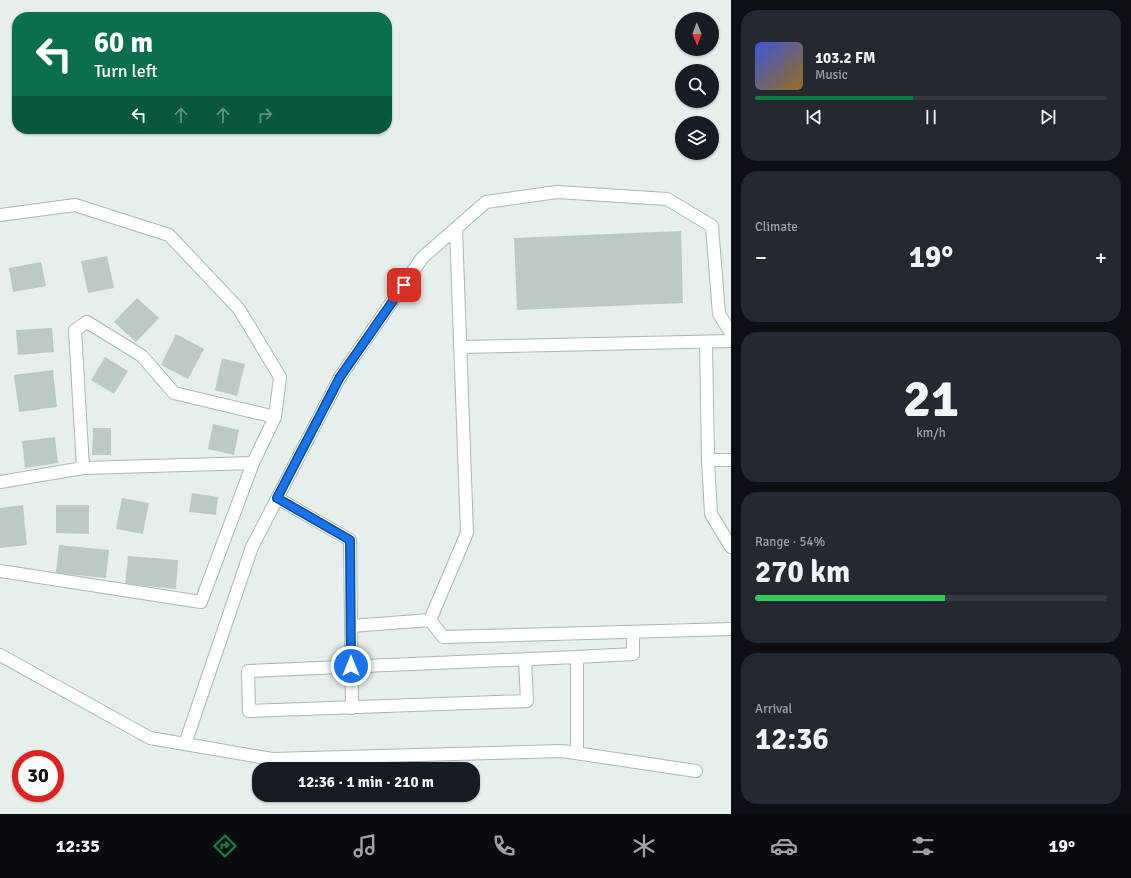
<!DOCTYPE html>
<html lang="en">
<head>
<meta charset="utf-8">
<style>
	:root { --surface:#171b24; --page:#242831; --text:#f1f3f6; --muted:#9ea1a6; --line:#363941; --accent:#0b8043 }
	body { margin:0; font-family:Signika,sans-serif; background:var(--page); color:var(--text); height:100vh; display:flex; flex-direction:column; font-size:15px; white-space:nowrap }
	* { box-sizing:border-box; margin:0 }
	p { font-size:13px; color:var(--muted) }
	.icon { flex:none; width:22px; height:22px; fill:none; stroke:currentColor; stroke-width:2; stroke-linecap:round; stroke-linejoin:round }
	.map { position:relative; flex:1; overflow:hidden }
	.details { display:flex; flex-direction:column; gap:10px; padding:10px; background:#0d0f14; width:400px }
	.details>* { flex:none }
	.guide { position:absolute; left:12px; top:12px; width:380px; height:122px; border-radius:16px; box-shadow:0 1px 3px #0004; background:#0b6e4f; color:#fff; overflow:hidden }
	.needle { width:26px; rotate:179deg }
	.tools { position:absolute; left:675px; top:12px; display:grid; gap:8px }
	.tools a { display:grid; place-items:center; width:44px; height:44px; border-radius:50%; background:var(--surface); box-shadow:0 1px 3px #0004; font-size:20px }
	.speed { position:absolute; left:12px; top:750px; display:flex; gap:8px; font-size:20px; font-weight:700; text-align:center }
	.speed>* { display:grid; place-content:center; width:52px; height:52px; border-radius:50%; background:var(--surface); box-shadow:0 1px 3px #0004; line-height:1 }
	.speed .limit { border:6px solid #d22; background:#fff; color:#111 }
	.pin { position:absolute; display:grid; place-items:center; width:34px; height:34px; color:#fff; margin:-17px; border-radius:8px; box-shadow:0 2px 6px #0006 }
	.me { position:absolute; width:44px; margin:-22px; rotate:0deg; stroke-linejoin:round; filter:drop-shadow(0 0 3px #0008) }
	.turn { display:flex; align-items:center; gap:14px; height:84px; padding:0 16px; font-size:18px }
	.turn .icon { width:52px; height:52px; stroke-width:2.5 }
	.turn b { display:block; font-size:28px; line-height:34px }
	.lanes { display:flex; align-items:center; height:38px; padding:0 16px; background:#0003; justify-content:center; gap:20px; direction:ltr }
	.lanes .off { opacity:.35 }
	.big { font-size:30px; font-weight:800; line-height:1.1 }
	.details .card { flex:1; display:flex; flex-direction:column; justify-content:center; gap:6px; min-width:0; padding:0 14px; border-radius:16px; background:var(--page) }
	.details .dial { align-items:center; gap:0 }
	.dial b { font-size:52px; line-height:1 }
	.song { display:flex; align-items:center; gap:12px }
	.cover { width:48px; height:48px; border-radius:6px; background:linear-gradient(135deg,hsl(230 70% 55%),hsl(40 70% 35%)) }
	.played { height:4px; border-radius:2px; background:linear-gradient(90deg,var(--accent) 45%,var(--line) 45%) }
	.keys { display:flex; justify-content:space-around; direction:ltr }
	.heat { display:flex; justify-content:space-between; align-items:center; font-size:22px; direction:ltr }
	.charge { height:6px; border-radius:3px; background:linear-gradient(90deg,#34c759 54%,var(--line) 0) }
	.trip { position:absolute; left:252px; top:762px; width:228px; height:40px; border-radius:16px; background:var(--surface); box-shadow:0 1px 3px #0004; font-weight:800; line-height:40px; text-align:center }
	.tab-bar { display:flex; height:64px; justify-content:space-around; align-items:center; background:#090b0e; color:var(--muted) }
	.tab-bar .icon { width:28px; height:28px }
	.tab-bar .selected { color:var(--accent) }
	.tab-bar b { font-size:18px; color:var(--text) }
	main { display:flex; flex:1; min-height:0 }
	.map>svg:first-child { display:block }
	.building { fill:#bbcac4 }
	.lines { fill:none; stroke-linecap:round; stroke-linejoin:round }
	.minor-casing { stroke:#a8b8b2; stroke-width:14 }
	.minor { stroke:#fff; stroke-width:12 }
	.route-casing { stroke:#114b97; stroke-width:10 }
	.route { stroke:#1a73e8; stroke-width:7 }
</style>
</head>
<body>
<main>
<div class="map">
<svg width="731" height="814" viewBox="0 0 731 814">
	<rect width="100%" height="100%" fill="#e6efeb"/>
	<path class="building" d="M681 231 683 303 517 310 514 238Z
		M107 256 114 288 88 293 81 261Z
		M41 262 46 286 13 292 9 268Z
		M137 298 159 318 136 342 114 322Z
		M52 328 54 352 18 355 16 330Z
		M176 334 204 349 188 379 161 365Z
		M105 357 128 371 114 394 91 380Z
		M222 358 245 364 237 396 215 390Z
		M53 370 57 407 19 412 14 375Z
		M213 424 239 430 234 455 208 449Z
		M93 428H111V455H92Z
		M55 437 58 463 25 468 22 441Z
		M192 493 218 497 216 515 189 512Z
		M122 498 149 503 143 534 116 529Z
		M23 505 27 545 0 548V508Z
		M56 505H89V534L56 533Z
		M59 545 109 550 106 578 56 573Z
		M128 556 178 560 176 589 125 584Z"/>
	<g class="lines">
		<g class="minor-casing">
			<path id="minor" d="M0 215 75 205 169 235 239 309 280 377 275 417 253 463 201 602 0 571
				M706 342 708 460 711 514 731 547
				M460 347 731 341
				M708 460H731
				M83 468 253 463
				M0 482 83 468 75 330 87 322 142 356 174 393 275 417
				M277 498 350 540 351 626 430 620 443 637 731 629
				M430 620 467 533 456 229
				M351 626 352 708
				M0 655 150 738 185 744 272 759 562 751 696 771
				M525 659 527 701 249 711 248 671C358 666 468 661 577 657
				M185 744 252 547 340 377 422 258 486 202 557 192 667 199 712 226 719 314 731 333
				M577 753V657L633 654V632"/>
		</g>
		<use href="#minor" class="minor"/>
	</g>
	<g class="lines">
		<g class="route-casing">
			<path id="route" d="M351 666 350 540 277 498 340 377 404 285"/>
		</g>
		<use href="#route" class="route"/>
	</g>
</svg>
<div class="tools">
<a><svg class="needle" viewBox="-14 -14 28 28"><path d="M0-13l5 13h-10z" fill="#e53935"/><path d="M0 13l5-13h-10z" fill="#9ea1a6"/></svg></a>
<a><svg class="icon" aria-label="search" viewBox="0 0 24 24"><circle cx="10" cy="10" r="6"/><path d="M15 15l6 6"/></svg></a>
<a><svg class="icon" aria-label="layers" viewBox="0 0 24 24"><path d="M12 4l9 5-9 5-9-5zM3 14l9 5 9-5"/></svg></a>
</div>
<div class="speed"><div class="limit">30</div></div>
<div class="pin" style="left:404px;top:285px;background:#d93025"><svg class="icon" aria-label="arrive" viewBox="0 0 24 24"><path d="M6 21V4h12l-3 4 3 4H6"/></svg></div>
<svg class="me" style="left:351px;top:666px" viewBox="-20 -20 40 40"><circle r="17" fill="#1a73e8" stroke="#fff" stroke-width="3"/><path d="M0-11L8 9 0 5-8 9z" fill="#fff"/></svg>
<div class="trip">12:36 · 1 min · 210 m</div>
<div class="guide">
<div class="turn"><svg class="icon" aria-label="left" viewBox="0 0 24 24"><path d="M17 20v-9H6M10 6l-5 5 5 5"/></svg><div><b>60 m</b>Turn left</div></div>
<div class="lanes"><svg class="icon" aria-label="left" viewBox="0 0 24 24"><path d="M17 20v-9H6M10 6l-5 5 5 5"/></svg><svg class="icon off" aria-label="ahead" viewBox="0 0 24 24"><path d="M12 20V5M6 11l6-6 6 6"/></svg><svg class="icon off" aria-label="ahead" viewBox="0 0 24 24"><path d="M12 20V5M6 11l6-6 6 6"/></svg><svg class="icon off" aria-label="right" viewBox="0 0 24 24"><path d="M7 20v-9h11M14 6l5 5-5 5"/></svg></div>
</div>
</div>
<section class="details">
<div class="card">
<div class="song"><i class="cover"></i><div><b>103.2 FM</b><p>Music</p></div></div>
<div class="played"></div>
<div class="keys"><svg class="icon" aria-label="previous" viewBox="0 0 24 24"><path d="M18 5L8 12l10 7zM5 5v14"/></svg><svg class="icon" aria-label="pause" viewBox="0 0 24 24"><path d="M8 5v14M16 5v14"/></svg><svg class="icon" aria-label="next" viewBox="0 0 24 24"><path d="M6 5l10 7-10 7zM19 5v14"/></svg></div>
</div>
<div class="card"><p>Climate</p>
<div class="heat"><a>−</a><b class="big">19°</b><a>+</a></div>
</div>
<div class="card dial"><b>21</b><p>km/h</p></div>
<div class="card"><p>Range · 54%</p><b class="big">270 km</b><div class="charge"></div></div>
<div class="card"><p>Arrival</p><b class="big">12:36</b></div>
</section>
</main>
<nav class="tab-bar">
<b>12:35</b>
<svg class="icon selected" aria-label="directions" viewBox="0 0 24 24"><path d="M12 3l9 9-9 9-9-9zM9 14v-3h6M13 9l2 2-2 2"/></svg>
<svg class="icon" aria-label="music" viewBox="0 0 24 24"><path d="M9 18V5l10-2v13"/><circle cx="6" cy="18" r="3"/><circle cx="16" cy="16" r="3"/></svg>
<svg class="icon" aria-label="phone" viewBox="0 0 24 24"><path d="M5 4h4l2 5-3 2q2 4 5 5l2-3 5 2v4C11 20 4 13 5 4z"/></svg>
<svg class="icon" aria-label="climate" viewBox="0 0 24 24"><path d="M12 3v18M4 7l16 10M4 17L20 7"/></svg>
<svg class="icon" aria-label="car" viewBox="0 0 24 24"><path d="M5 17H2v-5l4-1 3-4h7l3 4 3 1v5h-3M9 17h6M6 11h13"/><circle cx="7" cy="17" r="2"/><circle cx="17" cy="17" r="2"/></svg>
<svg class="icon" aria-label="filters" viewBox="0 0 24 24"><path d="M4 7h16M4 17h16"/><circle cx="9" cy="7" r="2"/><circle cx="15" cy="17" r="2"/></svg>
<b>19°</b>
</nav>
</body>
</html>
